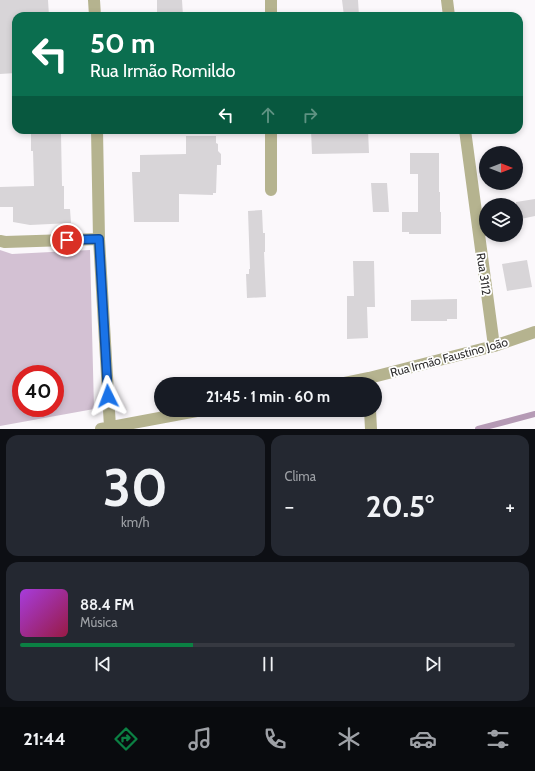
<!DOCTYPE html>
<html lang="pt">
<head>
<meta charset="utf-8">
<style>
	:root { --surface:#171b24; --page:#242831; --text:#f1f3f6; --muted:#9ea1a6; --line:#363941; --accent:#0b8043 }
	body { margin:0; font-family:Cabin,sans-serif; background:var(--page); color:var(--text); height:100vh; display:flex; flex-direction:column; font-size:15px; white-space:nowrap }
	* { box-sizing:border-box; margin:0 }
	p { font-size:13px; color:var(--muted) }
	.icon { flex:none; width:22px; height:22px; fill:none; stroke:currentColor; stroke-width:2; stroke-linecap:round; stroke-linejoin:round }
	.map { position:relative; height:429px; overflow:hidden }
	.side { display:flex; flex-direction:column; gap:6px; padding:6px; background:#0d0f14; flex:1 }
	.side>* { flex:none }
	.banner { position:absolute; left:12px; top:12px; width:511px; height:122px; border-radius:12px; box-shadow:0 2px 6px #0003; background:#0b6e4f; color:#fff; overflow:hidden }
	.needle { width:26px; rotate:90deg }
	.controls { position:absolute; left:479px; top:146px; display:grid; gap:8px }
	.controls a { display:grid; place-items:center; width:44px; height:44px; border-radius:50%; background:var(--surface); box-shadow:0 2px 6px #0003; font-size:20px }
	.speed { position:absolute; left:12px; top:365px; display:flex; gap:8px; font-size:20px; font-weight:700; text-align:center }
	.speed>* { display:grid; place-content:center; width:52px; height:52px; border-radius:50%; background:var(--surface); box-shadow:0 2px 6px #0003; line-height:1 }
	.speed .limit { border:6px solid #d22; background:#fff; color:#111 }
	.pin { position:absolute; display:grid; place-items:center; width:34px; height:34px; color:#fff; margin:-17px; border:2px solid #fff; border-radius:50%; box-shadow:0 1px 4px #0007 }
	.me { position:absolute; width:44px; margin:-22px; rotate:357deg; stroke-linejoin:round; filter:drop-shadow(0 0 3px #0008) }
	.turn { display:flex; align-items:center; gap:14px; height:84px; padding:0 12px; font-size:18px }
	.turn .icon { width:52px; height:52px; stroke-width:2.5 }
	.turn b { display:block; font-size:28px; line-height:34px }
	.lanes { display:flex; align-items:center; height:38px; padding:0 12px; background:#0003; justify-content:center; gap:20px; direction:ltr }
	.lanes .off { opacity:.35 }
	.big { font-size:30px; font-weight:700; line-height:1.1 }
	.side .widget { flex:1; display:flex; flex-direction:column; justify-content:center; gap:6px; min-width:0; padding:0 14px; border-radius:12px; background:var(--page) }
	.side .dial { align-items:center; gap:0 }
	.dial b { font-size:52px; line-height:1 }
	.song { display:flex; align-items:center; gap:12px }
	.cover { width:48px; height:48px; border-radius:6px; background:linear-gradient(135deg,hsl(280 70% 55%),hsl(340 70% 35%)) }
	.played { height:4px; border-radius:2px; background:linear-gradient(90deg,var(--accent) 35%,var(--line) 35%) }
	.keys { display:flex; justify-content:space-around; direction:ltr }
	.heat { display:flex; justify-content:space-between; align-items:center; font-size:22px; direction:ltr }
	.side .tiles { flex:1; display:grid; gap:6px; grid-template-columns:1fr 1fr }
	.widget:last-child { grid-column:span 2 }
	.trip { position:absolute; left:154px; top:377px; width:228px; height:40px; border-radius:20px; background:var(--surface); box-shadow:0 2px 6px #0003; font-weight:700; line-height:40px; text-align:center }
	.dock { display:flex; height:64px; justify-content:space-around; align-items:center; background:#090b0e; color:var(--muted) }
	.dock .icon { width:28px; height:28px }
	.dock .current { color:var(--accent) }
	.dock b { font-size:18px; color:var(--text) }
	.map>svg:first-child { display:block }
	.green { fill:#d3c1d3; fill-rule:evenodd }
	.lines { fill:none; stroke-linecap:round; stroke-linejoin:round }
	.stream { stroke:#b59ab5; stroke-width:6 }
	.building { fill:#d8d5d8 }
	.minor { stroke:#b5b38f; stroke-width:12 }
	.route-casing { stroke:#114b97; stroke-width:10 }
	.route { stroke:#1a73e8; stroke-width:7 }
	.labels { text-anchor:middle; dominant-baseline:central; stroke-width:3.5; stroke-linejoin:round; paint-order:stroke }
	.street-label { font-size:12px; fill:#2f2e2f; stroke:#fff }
</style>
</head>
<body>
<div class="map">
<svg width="535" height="429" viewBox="0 0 535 429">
	<rect width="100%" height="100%" fill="#fbf8fb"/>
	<path class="green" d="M0 250 12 254 90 250 94 409 0 426ZM21 374H55V408H21Z"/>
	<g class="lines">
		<path class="stream" d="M478 429 535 414"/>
	</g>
	<path class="building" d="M0 0H48L49 16H16V73L0 74Z
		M157 0H182L183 16H157Z
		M342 0H358L359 16H344Z
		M31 130H56V134H61L62 186H64V209H70L71 223 30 225 13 222V207H0V187L34 186 33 151H31Z
		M311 130H368L369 153 312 154Z
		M186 136H216V143L218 144V151L221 154V165H217L216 193H213V195L179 194V222H134L132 172H140V155L186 154Z
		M410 153H439V192H440V212H441V234H409V232H402V212H418V174H410Z
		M371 183H387L389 212H373Z
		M535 199V216L516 220V202Z
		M262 210 263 233H265V252H264L266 297 247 298 246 274H249V269H250L248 211Z
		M527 260 532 287 507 291 502 264Z
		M353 261H374L375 307H367L368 338 347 339V296H354Z
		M457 299V319H447V321H411V300Z"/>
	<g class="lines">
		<path class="minor" d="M94 0 95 16
			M447 0 449 16
			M271 16V0
			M97 130 99 239 110 427
			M465 130 494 346
			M271 190V130
			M0 241 5 242 99 239
			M340 384 369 378 494 346 535 332
			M370 410 371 429
			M101 429 202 410"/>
	</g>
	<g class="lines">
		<g class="route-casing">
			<path id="route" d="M67 240 99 239 108 396"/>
		</g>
		<use href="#route" class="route"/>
	</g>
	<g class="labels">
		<g class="street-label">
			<text transform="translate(484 274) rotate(82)">Rua 3112</text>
			<text transform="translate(449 357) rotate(-15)">Rua Irmão Faustino João</text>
		</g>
	</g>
</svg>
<div class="controls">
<a><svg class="needle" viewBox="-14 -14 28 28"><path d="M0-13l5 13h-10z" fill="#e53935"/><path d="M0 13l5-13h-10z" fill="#9ea1a6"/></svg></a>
<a><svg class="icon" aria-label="layers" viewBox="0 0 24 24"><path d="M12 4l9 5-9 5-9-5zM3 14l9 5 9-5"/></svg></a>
</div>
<div class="speed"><div class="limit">40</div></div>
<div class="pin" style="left:67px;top:240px;background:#d93025"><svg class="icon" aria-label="arrive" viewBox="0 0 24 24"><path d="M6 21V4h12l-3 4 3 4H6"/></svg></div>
<svg class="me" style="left:108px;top:396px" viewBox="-20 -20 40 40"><path d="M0-17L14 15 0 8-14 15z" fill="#1a73e8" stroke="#fff" stroke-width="4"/></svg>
<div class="trip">21:45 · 1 min · 60 m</div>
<div class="banner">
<div class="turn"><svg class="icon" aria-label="left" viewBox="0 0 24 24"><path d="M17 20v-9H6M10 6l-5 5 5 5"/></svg><div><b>50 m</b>Rua Irmão Romildo</div></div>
<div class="lanes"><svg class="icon" aria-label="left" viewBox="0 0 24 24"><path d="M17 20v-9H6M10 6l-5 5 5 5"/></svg><svg class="icon off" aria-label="ahead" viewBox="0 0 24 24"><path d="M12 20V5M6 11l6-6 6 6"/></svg><svg class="icon off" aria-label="right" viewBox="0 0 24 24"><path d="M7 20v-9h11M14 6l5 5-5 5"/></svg></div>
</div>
</div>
<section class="side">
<div class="tiles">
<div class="widget dial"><b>30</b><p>km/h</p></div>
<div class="widget"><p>Clima</p>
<div class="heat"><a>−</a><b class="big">20.5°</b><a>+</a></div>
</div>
<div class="widget">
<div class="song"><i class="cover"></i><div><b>88.4 FM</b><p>Música</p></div></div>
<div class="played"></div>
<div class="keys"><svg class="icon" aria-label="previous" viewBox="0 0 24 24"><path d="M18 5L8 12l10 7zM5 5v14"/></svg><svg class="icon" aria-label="pause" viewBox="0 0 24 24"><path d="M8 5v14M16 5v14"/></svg><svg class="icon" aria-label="next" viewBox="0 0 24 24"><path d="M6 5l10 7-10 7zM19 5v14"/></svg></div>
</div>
</div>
</section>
<nav class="dock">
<b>21:44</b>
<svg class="icon current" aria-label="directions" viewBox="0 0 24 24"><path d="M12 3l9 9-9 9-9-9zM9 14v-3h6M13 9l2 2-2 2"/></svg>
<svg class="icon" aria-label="music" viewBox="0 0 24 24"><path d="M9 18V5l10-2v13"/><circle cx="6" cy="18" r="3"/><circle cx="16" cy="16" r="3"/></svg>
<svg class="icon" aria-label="phone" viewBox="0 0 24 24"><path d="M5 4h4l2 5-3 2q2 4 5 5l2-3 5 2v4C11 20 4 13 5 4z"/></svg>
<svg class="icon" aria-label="climate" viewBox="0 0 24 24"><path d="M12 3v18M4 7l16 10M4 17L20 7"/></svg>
<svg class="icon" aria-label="car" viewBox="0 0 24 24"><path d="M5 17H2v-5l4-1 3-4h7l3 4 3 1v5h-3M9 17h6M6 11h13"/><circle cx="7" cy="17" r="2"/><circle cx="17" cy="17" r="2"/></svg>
<svg class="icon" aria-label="filters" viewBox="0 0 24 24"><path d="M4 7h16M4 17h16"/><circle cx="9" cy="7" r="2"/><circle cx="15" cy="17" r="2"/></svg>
</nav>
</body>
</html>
